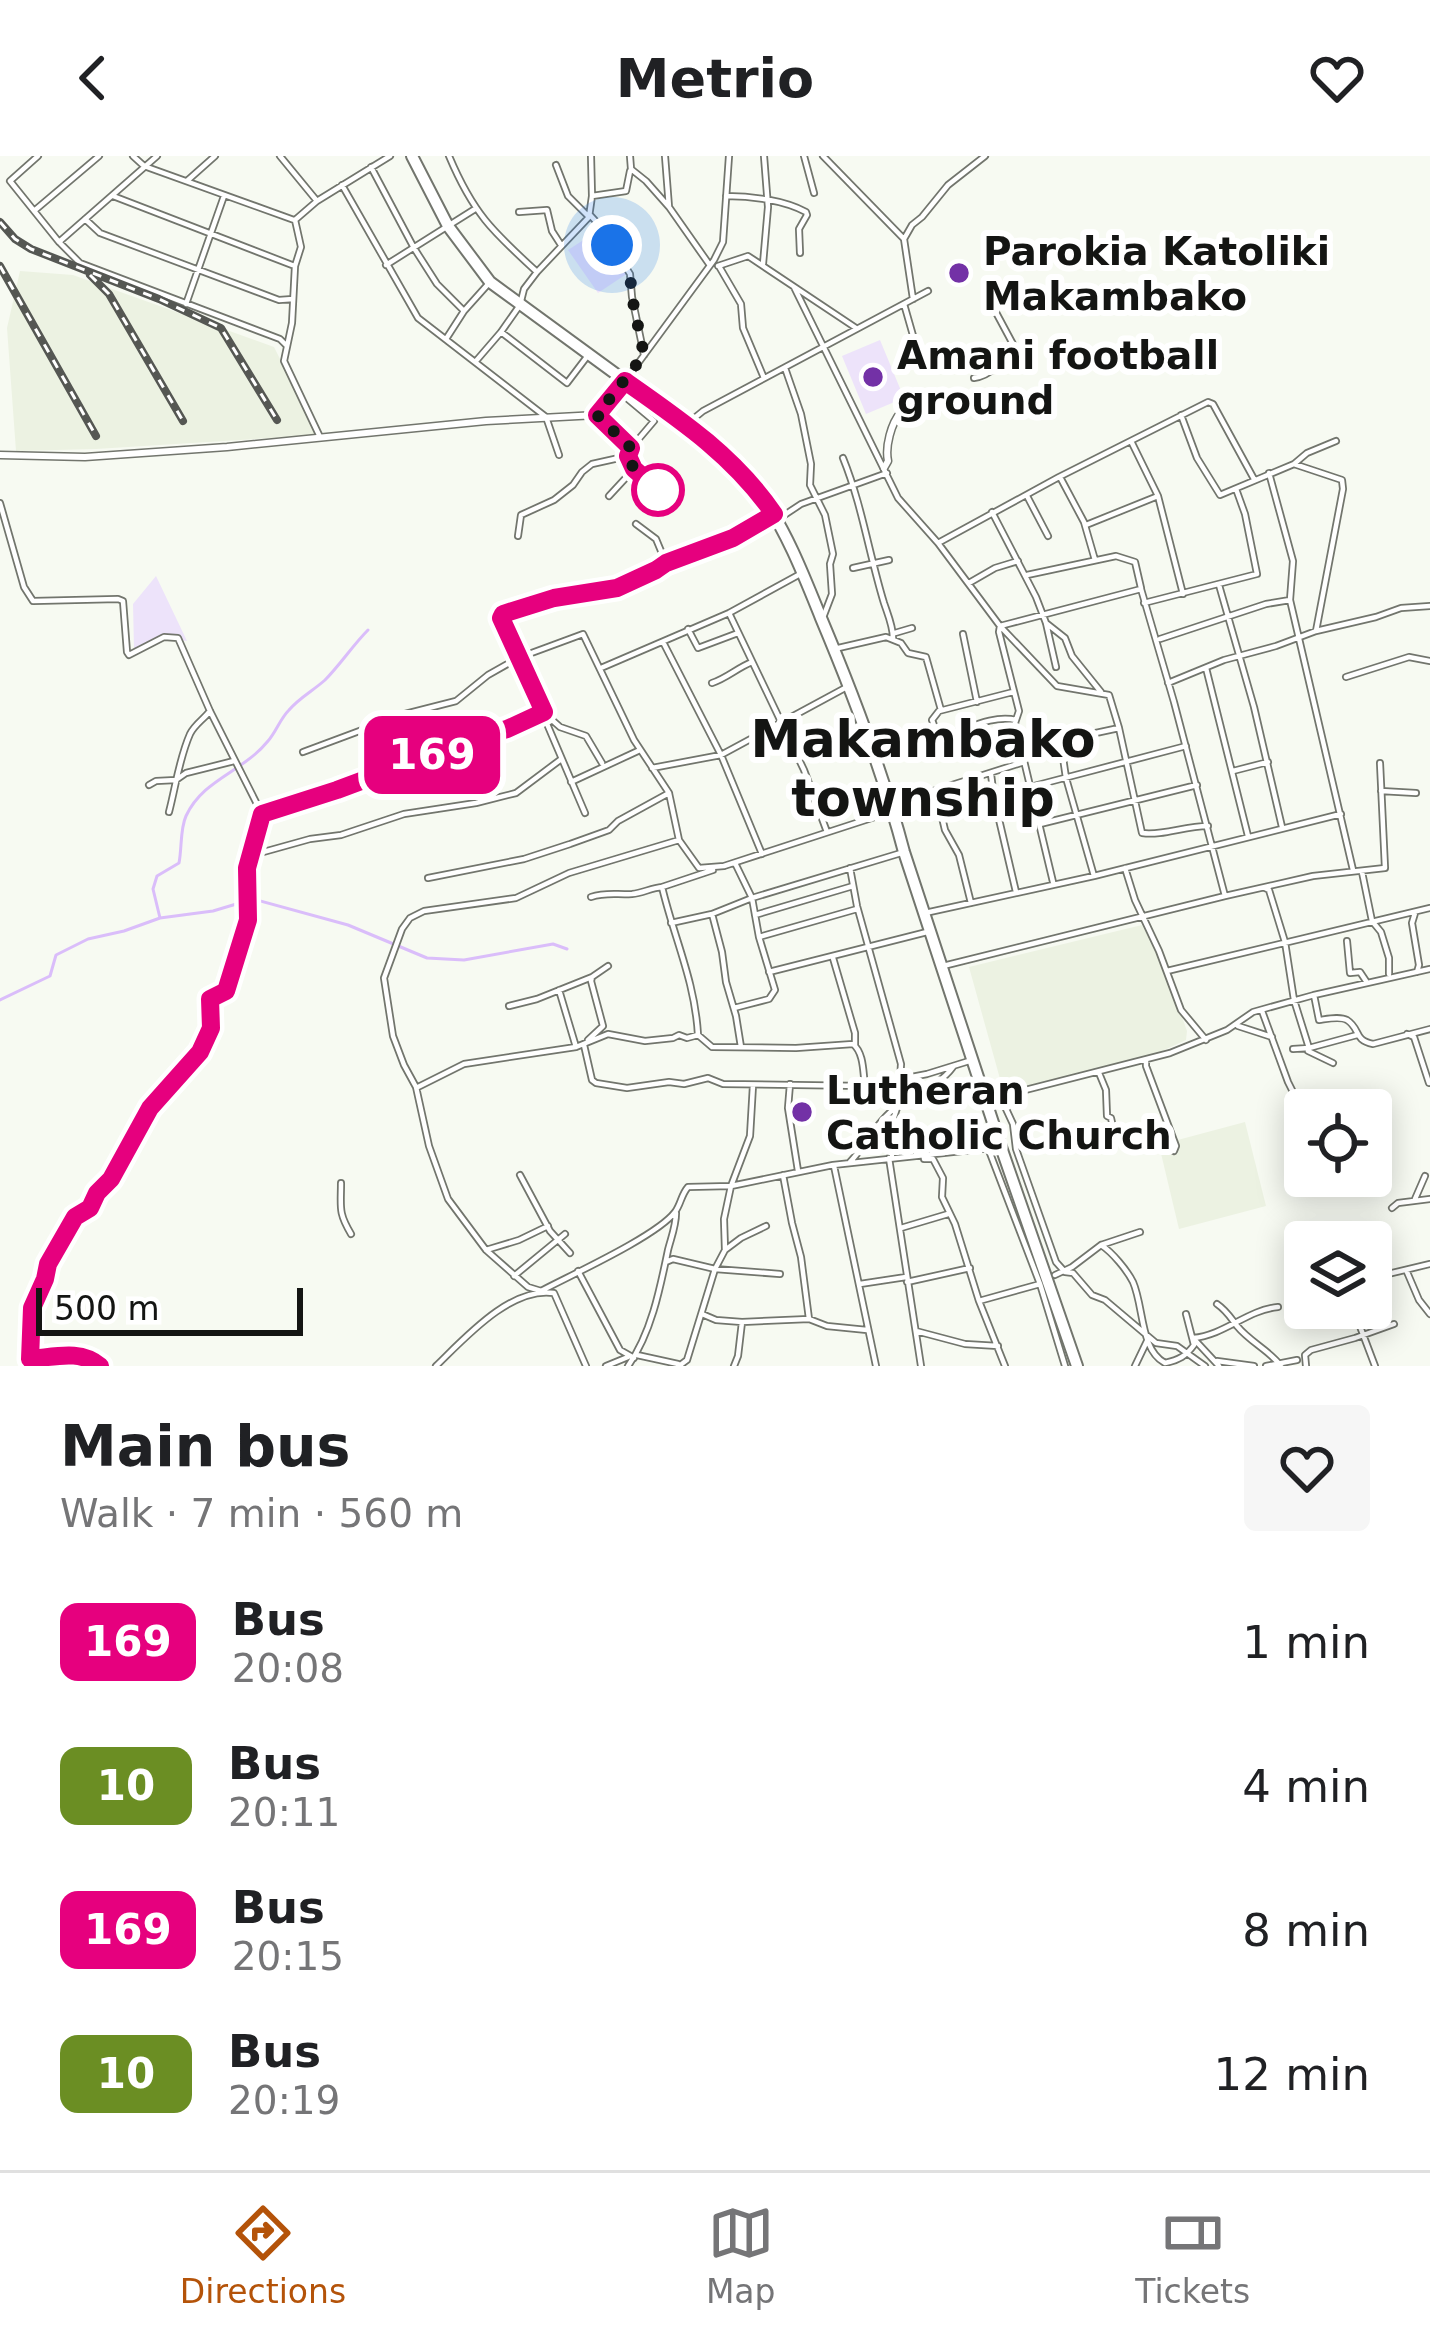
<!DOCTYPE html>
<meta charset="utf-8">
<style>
body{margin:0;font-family:"DejaVu Sans",sans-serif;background:#f6f6f6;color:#202124;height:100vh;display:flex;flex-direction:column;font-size:45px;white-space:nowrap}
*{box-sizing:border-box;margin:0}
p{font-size:39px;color:#757577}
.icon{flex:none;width:66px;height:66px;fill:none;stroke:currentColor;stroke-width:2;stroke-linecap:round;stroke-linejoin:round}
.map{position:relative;height:1210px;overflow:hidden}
.sheet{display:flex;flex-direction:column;background:#fff;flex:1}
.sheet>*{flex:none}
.badge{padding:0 24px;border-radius:18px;font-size:42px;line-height:78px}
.tools{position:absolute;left:1284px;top:933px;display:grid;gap:24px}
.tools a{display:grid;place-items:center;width:108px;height:108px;border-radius:12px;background:#fff;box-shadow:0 6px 30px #0003;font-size:60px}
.scale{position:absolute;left:36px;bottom:30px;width:267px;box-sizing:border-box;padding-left:12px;border:6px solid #141513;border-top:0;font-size:33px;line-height:42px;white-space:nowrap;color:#141513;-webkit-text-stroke:9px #fff;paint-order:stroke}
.you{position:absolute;width:60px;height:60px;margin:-30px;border:9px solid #fff;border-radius:50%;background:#1a73e8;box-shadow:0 0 0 18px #1a73e833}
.map>.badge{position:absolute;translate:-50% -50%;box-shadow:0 0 0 6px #fff}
.round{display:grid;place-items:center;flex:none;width:126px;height:126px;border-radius:12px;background:#f6f6f6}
.head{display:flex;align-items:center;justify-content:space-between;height:204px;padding:0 60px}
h1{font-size:57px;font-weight:800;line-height:90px}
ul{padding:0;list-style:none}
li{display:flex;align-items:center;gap:36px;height:144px;padding:0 60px}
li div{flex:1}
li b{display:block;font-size:45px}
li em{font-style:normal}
li .badge{min-width:132px;font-weight:700;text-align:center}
header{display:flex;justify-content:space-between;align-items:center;height:156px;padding:0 60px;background:#fff;font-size:54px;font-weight:800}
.menu{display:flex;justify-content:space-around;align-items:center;height:168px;border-top:3px solid #e0e0e0;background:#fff;font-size:33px;color:#757577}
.menu a{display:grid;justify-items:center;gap:6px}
.menu .current{color:#b45309}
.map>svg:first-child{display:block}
</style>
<header><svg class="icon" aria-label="back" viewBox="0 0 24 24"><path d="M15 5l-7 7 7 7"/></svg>Metrio<svg class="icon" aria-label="heart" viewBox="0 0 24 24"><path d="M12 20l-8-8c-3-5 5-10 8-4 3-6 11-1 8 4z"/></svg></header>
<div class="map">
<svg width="1430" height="1210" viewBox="0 0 1430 1210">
<rect width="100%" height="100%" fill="#f7faf2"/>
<!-- built -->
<path fill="#ecf2e2" d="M 20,115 L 73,119 L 274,191 L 318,279 L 96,293 L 16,295 L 7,172 Z
M 1142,769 L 1162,806 L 1187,875 L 1186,884 L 1136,907 L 1000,940 L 1002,930 L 969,811 Z
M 1245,966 L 1266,1050 L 1179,1073 L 1159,989 Z"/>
<!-- green -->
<path fill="#ede3fa" d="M 599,74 L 628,117 L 598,137 L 568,94 Z
M 880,184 L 904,242 L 866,258 L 842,200 Z
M 156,420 L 187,485 L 156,481 L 134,493 L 133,448 Z"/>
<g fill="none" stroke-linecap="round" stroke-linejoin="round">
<!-- stream -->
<path stroke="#dabdfa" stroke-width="3" d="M 160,762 L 153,733 L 157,720 L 179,707 C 182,692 180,673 186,660 C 203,623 243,616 268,585 C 276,576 280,563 289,554 C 299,542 314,534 325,524 C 340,509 353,489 368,474
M 0,844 L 50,820 L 56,799 L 88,783 L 124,775 L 160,762 L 213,755 L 253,743 L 348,769 L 427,802 L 464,804 L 553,788 L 567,793"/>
<defs>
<path id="minor" d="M 38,0 L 10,25 L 59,86 L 80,107 L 280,183 L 287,190
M 133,0 L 144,10 L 294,64
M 280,0 L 317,45
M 449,0 C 473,57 492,75 537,116
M 630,0 L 631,13 L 646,25 L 669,51
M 665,0 L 669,51 L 709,108
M 804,0 L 814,37
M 823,0 L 904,83 L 913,143
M 556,9 L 568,40 L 589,61
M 371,11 L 414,92 L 437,128 L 464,155
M 188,24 L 215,0
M 342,29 L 418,162 L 546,261 L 559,299
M 113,40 L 292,109
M 592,40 L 626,35 L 630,15
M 726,40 C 751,40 784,44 806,56 L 807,59 L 799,73 L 800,97
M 34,55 L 99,0
M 519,56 L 547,54 L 552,75 L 561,89
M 590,59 L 601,71 L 630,118 L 632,141 L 644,199
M 85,63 L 100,77 L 279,144 L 293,143
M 295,64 L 301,91 L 295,110 L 292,167 L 284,205 L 320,281
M 295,64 L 317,45 L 390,0
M 904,83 L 912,69 L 922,61 L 948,29 L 985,0
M 59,86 L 157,0
M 763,108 L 768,51 L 764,0
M 386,109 L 475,53
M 718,110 L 748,100 L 856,172
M 720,112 L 741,148 L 743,172 L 764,222
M 794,131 L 898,342 L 938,387 L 1000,470 L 1057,530 L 1109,539 L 1119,572 L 1142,677 C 1163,680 1184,670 1208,670
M 186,148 L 224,40
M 904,148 L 914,183
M 501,176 L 567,227 L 586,202
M 446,183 L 464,155 L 490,126
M 476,205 L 501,176 L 520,149 L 524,133 L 537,116 L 589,61 L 592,40 L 591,0
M 785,212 L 801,258 L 811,308 L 810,329 L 825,359 L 833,398 L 830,408 L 832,438 L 824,459
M 974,222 C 990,220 1006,204 1014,190 L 992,149
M 625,225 L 714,104 L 723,86 L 729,0
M 617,234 L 654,265 L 631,292 L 628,300 L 634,313 L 658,334
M 597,259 L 631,292
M 1181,259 L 1197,302 L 1220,339 L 1294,308 L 1342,324 L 1343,333 L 1316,475
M 687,268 L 703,255 L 928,135
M 1131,285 L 1158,340 L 1183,438
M 843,302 C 862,349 869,398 884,447 C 888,459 893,470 893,482
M 1294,308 L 1307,297 L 1336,285
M 1269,317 L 1293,405 L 1290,444 L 1353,714
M 1060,321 L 1084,366 L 1095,404
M 609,340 L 634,313
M 1027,340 L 1048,380
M 0,347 L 24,431 L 33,445 L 118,443 L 123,445 L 127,496 L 129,499 L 164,481 L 178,482 L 210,555 L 262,658 L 247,711 L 248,764 L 226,835 L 210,843 L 211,872 L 200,895 L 150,952 L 111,1023 L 97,1037 L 90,1052 L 75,1061 L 48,1108 L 45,1123 L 32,1152 L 30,1203 C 55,1201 80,1193 100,1210
M 992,356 L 1036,441 L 1046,467 L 1056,511
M 777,364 L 801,348 L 887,317
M 636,368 L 656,383 L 666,407 L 733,381 L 772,359
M 1086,369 L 1158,340
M 518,380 L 521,359 L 554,344 L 573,329 L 582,316 L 592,308 L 628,300
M 938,387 L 1059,321 L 1208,246 L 1213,248 L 1254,323
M 853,412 L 889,404
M 1027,419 L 1116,400 L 1135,406 L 1141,432
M 969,427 L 995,412 L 1018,405
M 1219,429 L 1254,551 L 1282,671
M 1144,447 L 1257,418 L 1245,358 L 1236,333
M 729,457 L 804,614 L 827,676
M 1046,467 L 1065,482 L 1072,500 L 1101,536
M 1000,470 L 999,476 L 1019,555 L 1015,567 L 1053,726
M 688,473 L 698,492 L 738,477
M 895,477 L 912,472
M 963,478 L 977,546
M 1160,483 L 1266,448 L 1290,444
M 663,486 L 721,599 L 762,698
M 834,493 L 886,481 L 901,487 L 908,497 L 926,501 L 941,554
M 601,512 L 729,457 L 802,417
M 1206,512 L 1248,680
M 1346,521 L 1409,501 L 1430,505
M 712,527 C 727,522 737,512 752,506
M 1168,527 L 1224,504 L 1276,490 L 1316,475 L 1376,461 L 1401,452 L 1430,450
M 956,576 C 975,569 997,559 1016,564
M 973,583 L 1017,573
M 303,596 L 405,558 L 456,545 L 488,519 L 518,502 L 583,478 L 634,584 L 669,637 L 679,684 L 699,712 L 724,710
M 877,600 L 934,583 L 937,577 L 932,564 L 939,555 L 1013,536
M 652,612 L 721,599 L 845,532
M 1233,615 L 1268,606
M 991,618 L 994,642
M 571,626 L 640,594
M 149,629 L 156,625 L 176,624 L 186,617 L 234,605
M 1030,631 L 1186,590
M 1381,635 L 1416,637
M 939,653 L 933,635 L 1024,606
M 169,656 C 176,629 179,603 190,578 C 195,568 203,564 210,555
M 585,657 L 501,460 L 505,456 C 521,451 537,446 553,443 C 592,434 633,433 666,407
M 262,658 L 337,634 L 428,600 L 459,595 L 458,587 L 507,573 L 543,556 L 560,571 L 586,580 L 602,607
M 1040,668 L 1197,629
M 679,684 L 569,717 L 516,742 L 424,755 L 410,762 L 402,773 L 384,822 L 393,880 L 404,909 L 416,931 L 429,990 L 448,1043 L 486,1094 L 528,1131 L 541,1135 C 571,1119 657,1080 675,1056 C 681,1048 681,1039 688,1031 L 731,1030 L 833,1009 L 999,991
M 249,700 L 310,683 L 341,679 L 404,658 L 476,647 L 516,637 L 560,604
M 724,710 L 890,656
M 850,712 L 857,750 L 901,908 L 900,924 L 895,935 L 898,949 L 894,961 L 892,999
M 1125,712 L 1135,744 L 1159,795 L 1181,854 L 1206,884
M 1362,716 L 1372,765 L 1381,776 L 1389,802 L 1389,818
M 1094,720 L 1066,622 L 1061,588 L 1063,584 L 1119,572
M 428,722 L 524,703 L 570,688 L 609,674 L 618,665 L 669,637
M 662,731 L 713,714
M 1265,732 L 1269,734 L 1285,786 L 1294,844 L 1309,892
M 1225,740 L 1313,720 L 1385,712 L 1380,607
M 591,741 C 606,736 617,739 632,738 C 643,737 651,732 662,731 C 674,782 695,825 698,879
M 971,747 L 959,699 L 945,674 L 940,653 L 994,642 L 1016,736
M 925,757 L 1094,720 L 1341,658
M 1415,757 L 1412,767 L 1419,809 L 1417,816
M 712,758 L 722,796 L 726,826 L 736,860 L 741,891
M 755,759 L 853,730
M 671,767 L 712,758 L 752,742 L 901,697
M 759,781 L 857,753
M 1347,785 L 1350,817 L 1360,816 L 1366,825
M 833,802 L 855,877 L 855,889
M 943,810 L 1225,740 L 1174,546 L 1141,433 L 1000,470
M 1167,815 L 1430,752
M 769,816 L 927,776
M 559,834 L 576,891
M 1314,839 L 1430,813
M 509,850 L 537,843 L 592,821
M 734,852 L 769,843 L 775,834 L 759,781 L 752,742 L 735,707
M 1262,855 L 1288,926 L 1305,960
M 1238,870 L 1272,881
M 1407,878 L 1414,881 L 1429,927
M 588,884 L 603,870 L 591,825 L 592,821 L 608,810
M 584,889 L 592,924 L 596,927 L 627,932 L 669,926 L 684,928 L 708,922 L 723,928 L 865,930 L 927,918 L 969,905
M 1293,893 L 1309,892 L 1357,879
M 1308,895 L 1333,907
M 1099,917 L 1106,934 L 1107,960 L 1111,962 L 1113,971 C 1128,982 1156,987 1174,995 L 1176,990 L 1146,910 L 1146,904
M 790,928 L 788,952 L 798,1015
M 418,931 L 464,908 L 576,891 L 608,878 L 645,885 L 673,882 L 679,879 L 687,882 L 698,879 L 712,891 L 796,892 L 853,888 C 864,897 863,916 865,930
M 1000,940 L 1013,968 L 1016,993 L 1056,1106 L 1065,1116 L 1073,1117 L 1092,1139 L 1105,1144 L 1156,1187 L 1177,1190 L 1205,1210
M 986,944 L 1170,897 L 1227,874 L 1253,856 L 1314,839 L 1319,864 C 1327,863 1340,860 1347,864 C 1361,873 1353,884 1373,888 L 1430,873
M 988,992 L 1040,1128 L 1065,1210
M 924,999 L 924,1003 L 933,1003 L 943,1022 L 942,1041 L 955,1068 L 979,1145 L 1005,1210
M 889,1002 L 921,1210
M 849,1007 C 867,989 877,964 899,949 C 917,937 940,929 953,911
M 834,1010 L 876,1210
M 520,1019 L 550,1075 L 570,1097
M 783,1019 L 792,1067 L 801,1101 L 809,1163
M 341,1027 C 341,1052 338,1056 351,1078
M 1415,1043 L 1425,1020
M 1392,1052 L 1398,1047 L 1430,1043
M 901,1072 L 948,1058
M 1101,1089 C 1112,1096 1127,1114 1133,1126 C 1144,1151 1140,1194 1165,1207 C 1179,1204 1186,1200 1194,1189 L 1186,1158
M 486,1094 L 519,1084 L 548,1070
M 725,1094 L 741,1082 L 766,1070
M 666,1106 L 673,1103 L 715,1113 L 780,1118
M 578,1115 L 620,1194 L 634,1202
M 1407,1116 L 1419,1144 L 1430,1158
M 1055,1119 L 1072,1111 L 1101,1089 L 1140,1076
M 514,1120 L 565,1078
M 1371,1122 L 1430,1108
M 907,1126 L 970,1112
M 860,1128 L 906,1121
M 979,1145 L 1040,1128
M 1217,1148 C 1227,1155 1230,1161 1237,1170 C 1250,1186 1269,1194 1281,1210
M 1353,1152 L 1375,1210
M 702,1158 L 716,1164 L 742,1166 L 809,1163 L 827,1170 L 867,1174
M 916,1175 L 965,1188 L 998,1190
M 637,1199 L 678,1208
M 1217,1205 L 1254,1210
M 436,1210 C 464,1183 511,1130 554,1137 L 586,1210
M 606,1210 L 628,1201
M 628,1210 C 651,1178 660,1133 668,1094 C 671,1082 676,1070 676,1057
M 679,1210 L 687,1204 L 715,1113 L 725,1094 L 724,1063 L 731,1030 L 750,980 L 753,929
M 734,1210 L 738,1200 L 742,1166
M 1135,1210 L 1147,1185
M 1219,1210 L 1193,1182 C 1225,1179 1247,1154 1278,1151
M 1266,1210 L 1297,1204
M 1306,1210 L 1305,1199 L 1311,1194 L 1355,1182 L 1394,1168"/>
<path id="tertiary" d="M 0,299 L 85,301 L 227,291 L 486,265 L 597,259 L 625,225
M 884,312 L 888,305 C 885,291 891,267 901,256"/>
<path id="trunk" d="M 412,0 L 448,70 L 490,126 L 717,292 C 732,307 748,321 761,339 C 787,376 804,420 821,462 C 853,538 883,616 904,696 L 1001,991 L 1077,1210"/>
</defs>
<!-- minor casing -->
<use href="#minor" stroke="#72756d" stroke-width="8"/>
<!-- tertiary casing -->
<use href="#tertiary" stroke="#72756d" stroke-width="9"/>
<!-- trunk casing -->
<use href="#trunk" stroke="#72756d" stroke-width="14"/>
<!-- minor -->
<use href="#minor" stroke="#fff" stroke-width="4.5"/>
<!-- tertiary -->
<use href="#tertiary" stroke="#fff" stroke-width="6"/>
<!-- trunk -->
<use href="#trunk" stroke="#fff" stroke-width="10"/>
<defs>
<path id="rail" d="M 0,66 L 15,83 L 31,93 L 159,143 L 221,172 L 277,264
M 0,110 L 96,280
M 90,119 L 109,138 L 183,265"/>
</defs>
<!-- rail casing -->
<use href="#rail" stroke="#555753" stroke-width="8"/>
<!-- rail -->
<use href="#rail" stroke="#fff" stroke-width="3" stroke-dasharray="9" stroke-linecap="butt"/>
</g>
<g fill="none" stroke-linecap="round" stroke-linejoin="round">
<defs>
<path id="line" d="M 100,1210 C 80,1193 55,1201 30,1203 L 32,1152 L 45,1123 L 48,1108 L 75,1061 L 90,1052 L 97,1037 L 111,1023 L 150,952 L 200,896 L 211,872 L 210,843 L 226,835 L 248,764 L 247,712 L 262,658 L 337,634 L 428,600 L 459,595 L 458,587 L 507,573 L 544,556 L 501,462 L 503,458 L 554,442 L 617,432 L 656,414 L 666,407 L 733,382 L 774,358 C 735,301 681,264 625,225 L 597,259 L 631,292 L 628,300 L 634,313 L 658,334"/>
</defs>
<!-- line casing -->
<use href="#line" stroke="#fff" stroke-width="27"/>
<!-- line -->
<use href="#line" stroke="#e6007e" stroke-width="18"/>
<!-- walk -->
<path stroke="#141513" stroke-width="12" stroke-dasharray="0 21.6" d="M 612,89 L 630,118 L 632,141 L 644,199 L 597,259 L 631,292 L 628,300 L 634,313 L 658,334"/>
</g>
<!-- markers -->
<g fill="#7331a6" stroke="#fff" stroke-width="4.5">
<circle cx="959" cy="117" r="12"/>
<circle cx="873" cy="221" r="12"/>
<circle cx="802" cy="956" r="12"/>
</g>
<circle fill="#fff" stroke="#e6007e" stroke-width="6" cx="658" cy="334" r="24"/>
<g text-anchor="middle" stroke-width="12" stroke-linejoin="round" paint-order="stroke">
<!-- poi labels -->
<g font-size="39" font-weight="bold" fill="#141513" stroke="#fff" text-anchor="start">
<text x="983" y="109">Parokia Katoliki<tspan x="983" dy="45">Makambako</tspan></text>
<text x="897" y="213">Amani football<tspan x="897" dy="45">ground</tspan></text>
<text x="826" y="948">Lutheran<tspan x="826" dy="45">Catholic Church</tspan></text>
</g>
<!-- district labels -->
<g font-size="51" font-weight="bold" fill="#141513" stroke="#fff">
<text x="923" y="601">Makambako<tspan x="923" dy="59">township</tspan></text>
</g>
</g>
</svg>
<div class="tools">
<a><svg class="icon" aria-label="locate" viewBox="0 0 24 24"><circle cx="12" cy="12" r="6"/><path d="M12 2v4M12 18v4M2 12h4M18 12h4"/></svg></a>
<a><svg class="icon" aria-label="layers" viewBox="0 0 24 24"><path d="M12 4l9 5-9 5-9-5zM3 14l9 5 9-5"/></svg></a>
</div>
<div class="scale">500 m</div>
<div class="you" style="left:612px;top:89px"></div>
<b class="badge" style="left:432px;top:599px;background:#e6007e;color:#fff">169</b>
</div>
<section class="sheet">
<div class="head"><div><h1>Main bus</h1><p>Walk · 7 min · 560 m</p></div><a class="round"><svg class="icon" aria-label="heart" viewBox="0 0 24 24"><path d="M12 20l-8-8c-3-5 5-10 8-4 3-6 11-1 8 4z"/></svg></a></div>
<ul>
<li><span class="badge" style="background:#e6007e;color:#fff">169</span><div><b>Bus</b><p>20:08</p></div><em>1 min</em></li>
<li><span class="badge" style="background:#6b8e23;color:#fff">10</span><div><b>Bus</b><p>20:11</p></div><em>4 min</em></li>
<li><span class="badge" style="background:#e6007e;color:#fff">169</span><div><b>Bus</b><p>20:15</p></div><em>8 min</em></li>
<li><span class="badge" style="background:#6b8e23;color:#fff">10</span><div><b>Bus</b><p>20:19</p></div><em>12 min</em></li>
</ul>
</section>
<nav class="menu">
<a class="current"><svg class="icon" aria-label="directions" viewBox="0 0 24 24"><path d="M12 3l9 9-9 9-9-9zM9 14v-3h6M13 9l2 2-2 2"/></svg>Directions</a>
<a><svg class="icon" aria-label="map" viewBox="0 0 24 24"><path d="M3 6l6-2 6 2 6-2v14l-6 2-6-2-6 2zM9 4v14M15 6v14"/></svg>Map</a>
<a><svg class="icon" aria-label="tickets" viewBox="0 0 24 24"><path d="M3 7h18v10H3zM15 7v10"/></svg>Tickets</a>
</nav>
